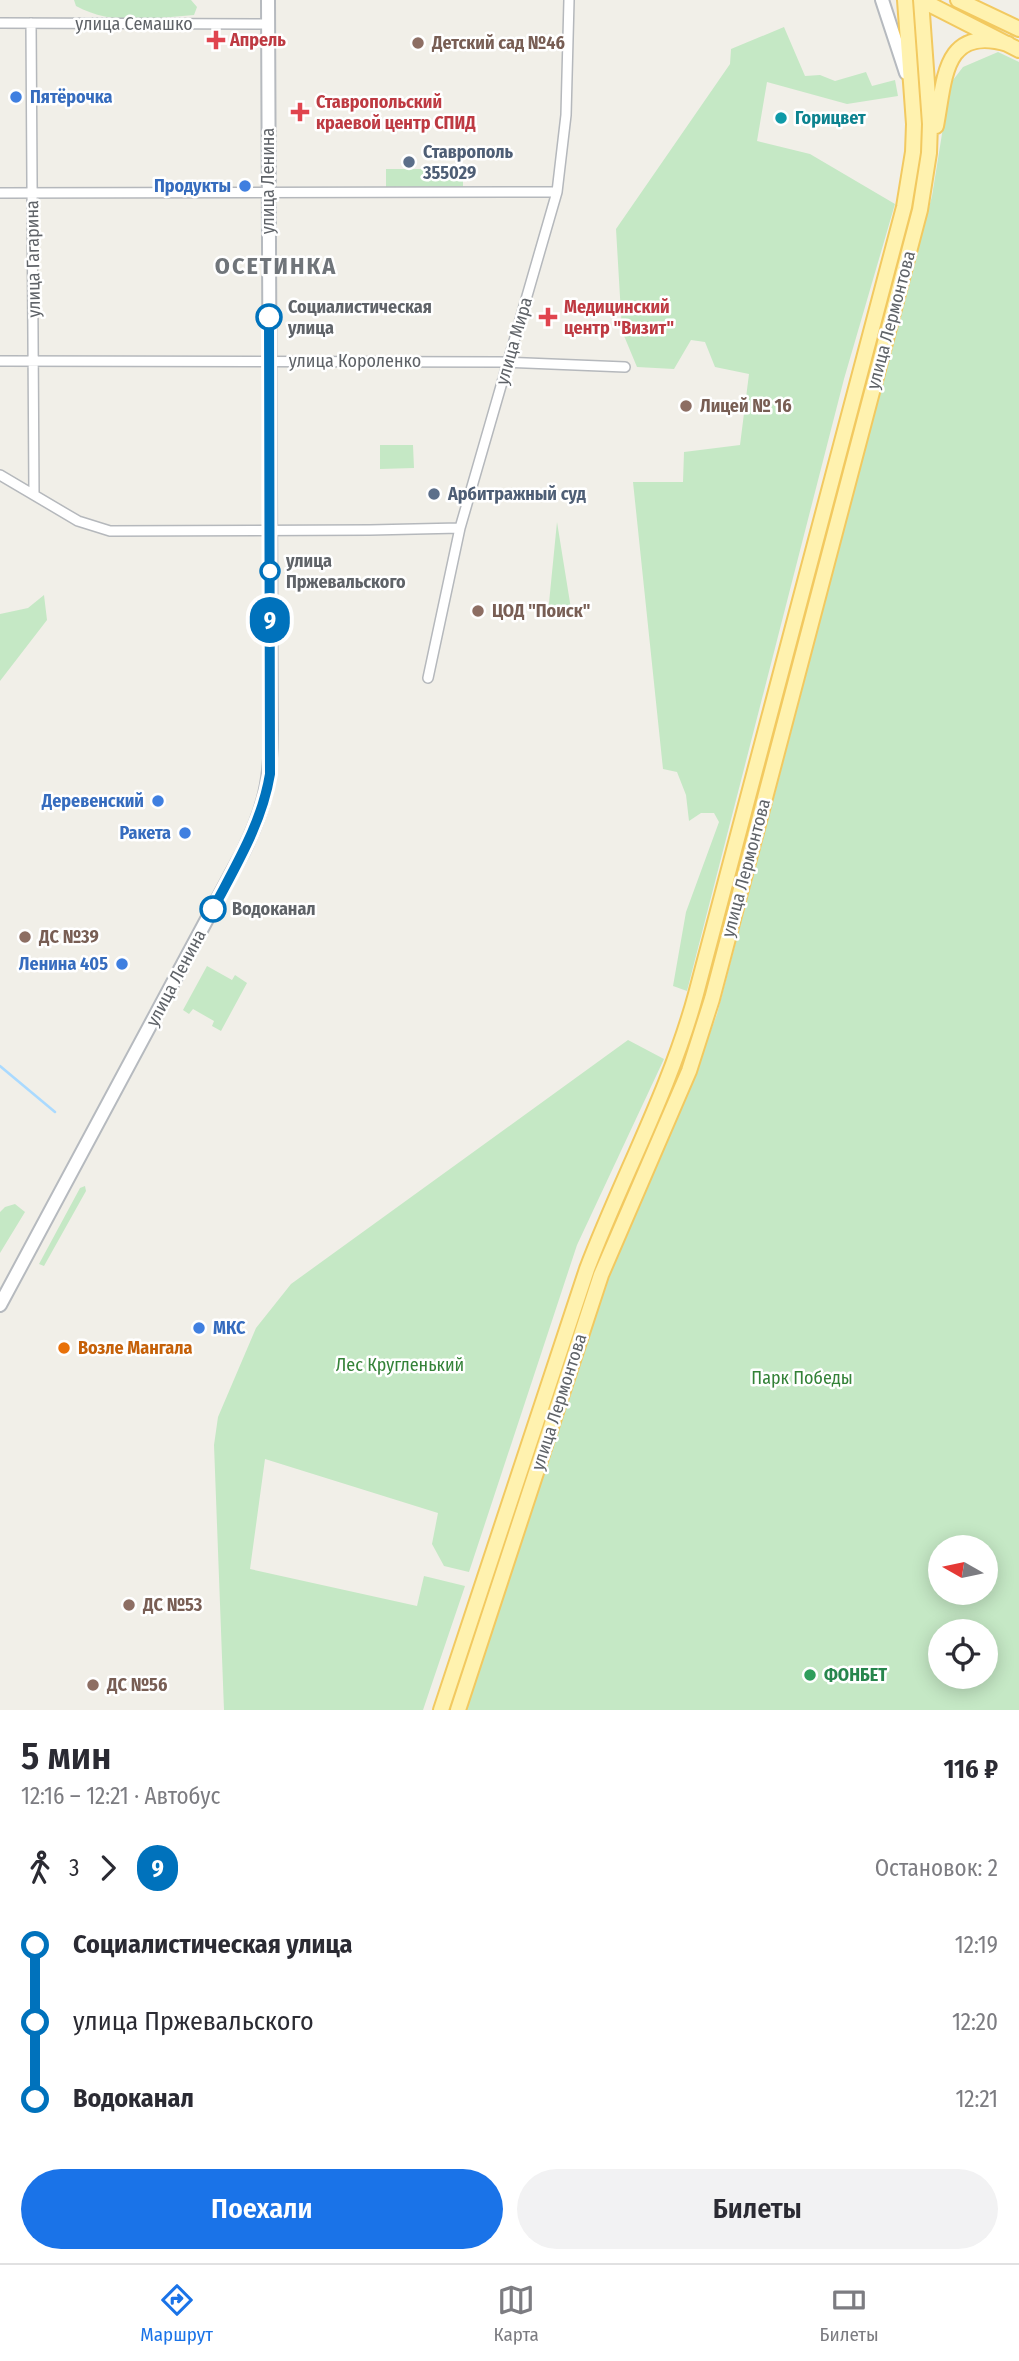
<!DOCTYPE html>
<html lang="ru">
<meta charset="utf-8">
<style>
body{margin:0;font-family:"Fira Sans Condensed",sans-serif;background:#f2f2f3;color:#2b2b33;height:100vh;display:flex;flex-direction:column;font-size:26px;white-space:nowrap}
*{box-sizing:border-box;margin:0}
p{font-size:23px;color:#7c7c81}
.icon{flex:none;width:38px;height:38px;fill:none;stroke:currentColor;stroke-width:2;stroke-linecap:round;stroke-linejoin:round}
.map{position:relative;height:1710px;overflow:hidden}
.side{display:flex;flex-direction:column;background:#fff;flex:1}
.side>*{flex:none}
.badge{padding:0 14px;border-radius:23px;font-size:24px;line-height:46px}
.needle{width:46px;rotate:279deg}
.controls{position:absolute;left:928px;top:1535px;display:grid;gap:14px}
.controls a{display:grid;place-items:center;width:70px;height:70px;border-radius:50%;background:#fff;box-shadow:0 4px 18px #0003;font-size:35px}
.map>.badge{position:absolute;translate:-50% -50%;box-shadow:0 0 0 4px #fff}
.legs{display:flex;align-items:center;gap:10px;height:77px;padding:0 21px;font-size:23px}
.legs p{margin-inline-start:auto}
.head{display:flex;align-items:center;justify-content:space-between;height:119px;padding:0 21px}
h1{font-size:38px;font-weight:600;line-height:52px}
.cta{display:flex;gap:14px;margin-top:auto;padding:14px 21px}
.cta a{flex:1;height:80px;border-radius:42px;background:#1a73e8;color:#fff;font-size:28px;font-weight:600;line-height:80px;text-align:center}
.cta a+a{background:#f2f2f3;color:#2b2b33}
ul{padding:0 21px;list-style:none}
li{display:flex;align-items:center;gap:24px;height:77px;font-size:26px}
li i{display:grid;place-items:center;width:10px;height:100%;margin:0 9px;background:currentColor}
li i::after{content:'';width:18px;height:18px;margin:-9px;border:5px solid;border-radius:50%;background:#fff}
li p{margin-inline-start:auto}
li:first-child i{background:linear-gradient(#0000 50%,currentColor 0)}
li:last-child i{background:linear-gradient(currentColor 50%,#0000 0)}
.tab-bar{display:flex;justify-content:space-around;align-items:center;height:98px;border-top:2px solid #e1e1e2;background:#fff;font-size:19px;color:#7c7c81}
.tab-bar a{display:grid;justify-items:center;gap:4px}
.tab-bar .current{color:#1a73e8}
.map>svg:first-child{display:block}
</style>
<div class="map">
<svg width="1019" height="1710" viewBox="0 0 1019 1710">
<rect width="100%" height="100%" fill="#f1efe8"/>
<!-- green -->
<path fill="#c5e8c5" fill-rule="evenodd" d="M 74,0 L 191,0 L 197,7 L 194,15 C 155,18 112,26 76,6 Z
M 916,19 L 923,90 L 923,152 L 914,209 L 801,630 L 800,629 L 902,241 L 913,20 Z
M 784,27 L 805,76 L 820,75 L 835,81 L 866,72 L 872,86 L 895,80 L 898,96 L 847,104 L 767,82 L 757,141 L 810,154 L 895,204 L 844,379 L 687,991 L 673,986 L 686,912 L 719,822 L 714,813 L 701,813 L 689,821 L 686,795 L 677,772 L 663,769 L 633,482 L 683,482 L 684,452 L 740,445 L 749,374 L 715,367 L 705,342 L 691,340 L 674,369 L 637,367 L 622,331 L 616,229 L 730,64 L 731,49 Z
M 998,52 L 1019,62 L 1019,1710 L 465,1710 L 523,1539 L 607,1274 L 691,1085 L 717,1014 L 932,196 L 950,84 L 963,67 ZM 940,1547 L 985,1547 L 985,1592 L 940,1592 ZM 940,1631 L 985,1631 L 985,1676 L 940,1676 Z
M 386,169 L 463,169 L 463,187 L 386,187 Z
M 380,445 L 413,445 L 414,468 L 380,469 Z
M 557,522 L 572,615 L 548,613 Z
M 44,595 L 47,620 L 0,681 L 0,614 L 28,608 Z
M 798,636 L 801,638 L 696,1031 L 693,1029 Z
M 207,966 L 232,980 L 235,975 L 247,983 L 221,1031 L 212,1026 L 214,1021 L 193,1009 L 189,1014 L 183,1010 Z
M 628,1040 L 664,1059 L 577,1245 L 469,1572 L 444,1566 L 432,1544 L 438,1513 L 265,1459 L 250,1569 L 417,1606 L 424,1576 L 465,1586 L 423,1710 L 224,1710 L 214,1445 L 218,1417 L 256,1328 L 291,1284 Z
M 689,1041 L 692,1042 L 684,1069 L 596,1269 L 594,1267 Z
M 85,1186 L 86,1191 L 44,1266 L 39,1264 L 80,1188 Z
M 15,1204 L 25,1212 L 0,1253 L 0,1212 L 5,1207 Z
M 593,1277 L 452,1710 L 447,1710 L 591,1278 Z"/>
<g fill="none" stroke-linecap="round" stroke-linejoin="round">
<!-- stream -->
<path stroke="#aadaff" stroke-width="2.5" d="M 0,1066 L 55,1112"/>
<defs>
<path id="street" d="M 0,23 L 267,24
M 31,23 L 34,494
M 0,193 L 557,192
M 0,361 L 501,362 L 625,367
M 0,475 L 78,521 L 110,531 L 370,530 L 460,528
M 428,678 L 460,528 L 557,192 L 566,115 L 569,0"/>
<path id="secondary" d="M 882,0 L 906,73
M 0,1305 L 243,852 C 265,807 271,780 271,730 L 268,0"/>
<path id="primary" d="M 921,0 L 1019,50
M 958,0 L 1019,29
M 936,126 C 945,79 943,25 1008,44
M 441,1710 L 587,1269 C 622,1177 670,1090 696,994 L 904,207 L 913,152 L 914,124 L 905,0
M 458,1710 L 601,1275 L 689,1071 L 712,999 L 920,210 L 929,153 L 930,124 L 921,0"/>
</defs>
<!-- street casing -->
<use href="#street" stroke="#b5b8bc" stroke-width="12"/>
<!-- secondary casing -->
<use href="#secondary" stroke="#b6babf" stroke-width="16"/>
<!-- primary casing -->
<use href="#primary" stroke="#f2c960" stroke-width="18"/>
<!-- street -->
<use href="#street" stroke="#fff" stroke-width="9"/>
<!-- secondary -->
<use href="#secondary" stroke="#fff" stroke-width="12"/>
<!-- primary -->
<use href="#primary" stroke="#fff2af" stroke-width="14"/>
</g>
<g fill="none" stroke-linecap="round" stroke-linejoin="round">
<defs>
<path id="line-1" d="M 213,909 C 236,865 262,823 270,774 L 269,317"/>
</defs>
<!-- line-1 casing -->
<use href="#line-1" stroke="#fff" stroke-width="16"/>
<!-- line-1 -->
<use href="#line-1" stroke="#0072bc" stroke-width="10"/>
</g>
<!-- markers -->
<g fill="#e0444e" stroke="#fff" stroke-width="2.5">
<path d="M212.5 29.5h7v7h7v7h-7v7h-7v-7h-7v-7h7z"/>
<path d="M296.5 101.5h7v7h7v7h-7v7h-7v-7h-7v-7h7z"/>
<path d="M544.5 306.5h7v7h7v7h-7v7h-7v-7h-7v-7h7z"/>
</g>
<g fill="#8d6e63" stroke="#fff" stroke-width="2.5">
<circle cx="418" cy="43" r="7"/>
<circle cx="686" cy="406" r="7"/>
<circle cx="478" cy="611" r="7"/>
<circle cx="25" cy="937" r="7"/>
<circle cx="129" cy="1605" r="7"/>
<circle cx="93" cy="1685" r="7"/>
</g>
<g fill="#3f7fe0" stroke="#fff" stroke-width="2.5">
<circle cx="16" cy="97" r="7"/>
<circle cx="245" cy="186" r="7"/>
<circle cx="158" cy="801" r="7"/>
<circle cx="185" cy="833" r="7"/>
<circle cx="122" cy="964" r="7"/>
<circle cx="199" cy="1328" r="7"/>
</g>
<circle fill="#0f9aa8" stroke="#fff" stroke-width="2.5" cx="781" cy="118" r="7"/>
<g fill="#5c6f8a" stroke="#fff" stroke-width="2.5">
<circle cx="409" cy="162" r="7"/>
<circle cx="434" cy="494" r="7"/>
</g>
<g fill="#fff" stroke="#0072bc" stroke-width="3.5">
<circle cx="269" cy="317" r="12"/>
<circle cx="270" cy="571" r="9"/>
<circle cx="213" cy="909" r="12"/>
</g>
<circle fill="#e8710a" stroke="#fff" stroke-width="2.5" cx="64" cy="1348" r="7"/>
<circle fill="#2e9e5b" stroke="#fff" stroke-width="2.5" cx="810" cy="1675" r="7"/>
<g text-anchor="middle" stroke-width="5" stroke-linejoin="round" paint-order="stroke">
<!-- street labels -->
<g font-size="18" fill="#5f6368" stroke="#fff">
<text x="134" y="30">улица Семашко</text>
<text transform="translate(268 181) rotate(-90)" y="6">улица Ленина</text>
<text transform="translate(33 259) rotate(-91)" y="6">улица Гагарина</text>
<text transform="translate(891 320) rotate(-75)" y="6">улица Лермонтова</text>
<text transform="translate(514 341) rotate(-74)" y="6">улица Мира</text>
<text x="355" y="367">улица Короленко</text>
<text transform="translate(746 868) rotate(-75)" y="6">улица Лермонтова</text>
<text transform="translate(176 978) rotate(-62)" y="6">улица Ленина</text>
<text transform="translate(559 1402) rotate(-72)" y="6">улица Лермонтова</text>
</g>
<!-- health labels -->
<g font-size="18" font-weight="bold" fill="#be3a42" stroke="#fff" text-anchor="start">
<text x="230" y="46">Апрель</text>
<text x="316" y="108">Ставропольский<tspan x="316" dy="21">краевой центр СПИД</tspan></text>
<text x="564" y="313">Медицинский<tspan x="564" dy="21">центр "Визит"</tspan></text>
</g>
<!-- education labels -->
<g font-size="18" font-weight="bold" fill="#785e54" stroke="#fff" text-anchor="start">
<text x="432" y="49">Детский сад №46</text>
<text x="700" y="412">Лицей № 16</text>
<text x="492" y="617">ЦОД "Поиск"</text>
<text x="39" y="943">ДС №39</text>
<text x="143" y="1611">ДС №53</text>
<text x="107" y="1691">ДС №56</text>
</g>
<!-- shop labels -->
<g font-size="18" font-weight="bold" fill="#366cbe" stroke="#fff" text-anchor="end">
<text x="30" y="103" text-anchor="start">Пятёрочка</text>
<text x="231" y="192">Продукты</text>
<text x="144" y="807">Деревенский</text>
<text x="171" y="839">Ракета</text>
<text x="108" y="970">Ленина 405</text>
<text x="213" y="1334" text-anchor="start">МКС</text>
</g>
<!-- culture labels -->
<g font-size="18" font-weight="bold" fill="#0d838f" stroke="#fff" text-anchor="start">
<text x="795" y="124">Горицвет</text>
</g>
<!-- service labels -->
<g font-size="18" font-weight="bold" fill="#4e5e75" stroke="#fff" text-anchor="start">
<text x="423" y="158">Ставрополь<tspan x="423" dy="21">355029</tspan></text>
<text x="448" y="500">Арбитражный суд</text>
</g>
<!-- stop labels -->
<g font-size="18" font-weight="bold" fill="#5f6368" stroke="#fff" text-anchor="start">
<text x="288" y="313">Социалистическая<tspan x="288" dy="21">улица</tspan></text>
<text x="286" y="567">улица<tspan x="286" dy="21">Пржевальского</tspan></text>
<text x="232" y="915">Водоканал</text>
</g>
<!-- food labels -->
<g font-size="18" font-weight="bold" fill="#c56008" stroke="#fff" text-anchor="start">
<text x="78" y="1354">Возле Мангала</text>
</g>
<!-- park labels -->
<g font-size="18" fill="#348238" stroke="#fff">
<text x="400" y="1371">Лес Кругленький</text>
<text x="802" y="1384">Парк Победы</text>
</g>
<!-- leisure labels -->
<g font-size="18" font-weight="bold" fill="#27864d" stroke="#fff" text-anchor="start">
<text x="824" y="1681">ФОНБЕТ</text>
</g>
<!-- district labels -->
<g font-size="24" font-weight="bold" letter-spacing="2" fill="#70757a" stroke="#fff">
<text x="276" y="274">ОСЕТИНКА</text>
</g>
</g>
</svg>
<div class="controls">
<a><svg class="needle" viewBox="-14 -14 28 28"><path d="M0-13l5 13h-10z" fill="#e53935"/><path d="M0 13l5-13h-10z" fill="#7c7c81"/></svg></a>
<a><svg class="icon" aria-label="locate" viewBox="0 0 24 24"><circle cx="12" cy="12" r="6"/><path d="M12 2v4M12 18v4M2 12h4M18 12h4"/></svg></a>
</div>
<b class="badge" style="left:270px;top:620px;background:#0072bc;color:#fff">9</b>
</div>
<section class="side">
<div class="head"><div><h1>5 мин</h1><p>12:16 – 12:21 · Автобус</p></div><b>116 ₽</b></div>
<div class="legs"><svg class="icon" aria-label="walk" viewBox="0 0 24 24"><circle cx="13" cy="4" r="2"/><path d="M13 8l-2 6 4 7M11 14l-3 7M7 12l3-4h3l4 4"/></svg>3<svg class="icon" aria-label="forward" viewBox="0 0 24 24"><path d="M9 5l7 7-7 7"/></svg><b class="badge" style="background:#0072bc;color:#fff">9</b><p>Остановок: 2</p></div>
<ul>
<li><i style="color:#0072bc"></i><b>Социалистическая улица</b><p>12:19</p></li>
<li><i style="color:#0072bc"></i><span>улица Пржевальского</span><p>12:20</p></li>
<li><i style="color:#0072bc"></i><b>Водоканал</b><p>12:21</p></li>
</ul>
<div class="cta"><a>Поехали</a><a>Билеты</a></div>
</section>
<nav class="tab-bar">
<a class="current"><svg class="icon" aria-label="directions" viewBox="0 0 24 24"><path d="M12 3l9 9-9 9-9-9zM9 14v-3h6M13 9l2 2-2 2"/></svg>Маршрут</a>
<a><svg class="icon" aria-label="map" viewBox="0 0 24 24"><path d="M3 6l6-2 6 2 6-2v14l-6 2-6-2-6 2zM9 4v14M15 6v14"/></svg>Карта</a>
<a><svg class="icon" aria-label="tickets" viewBox="0 0 24 24"><path d="M3 7h18v10H3zM15 7v10"/></svg>Билеты</a>
</nav>
